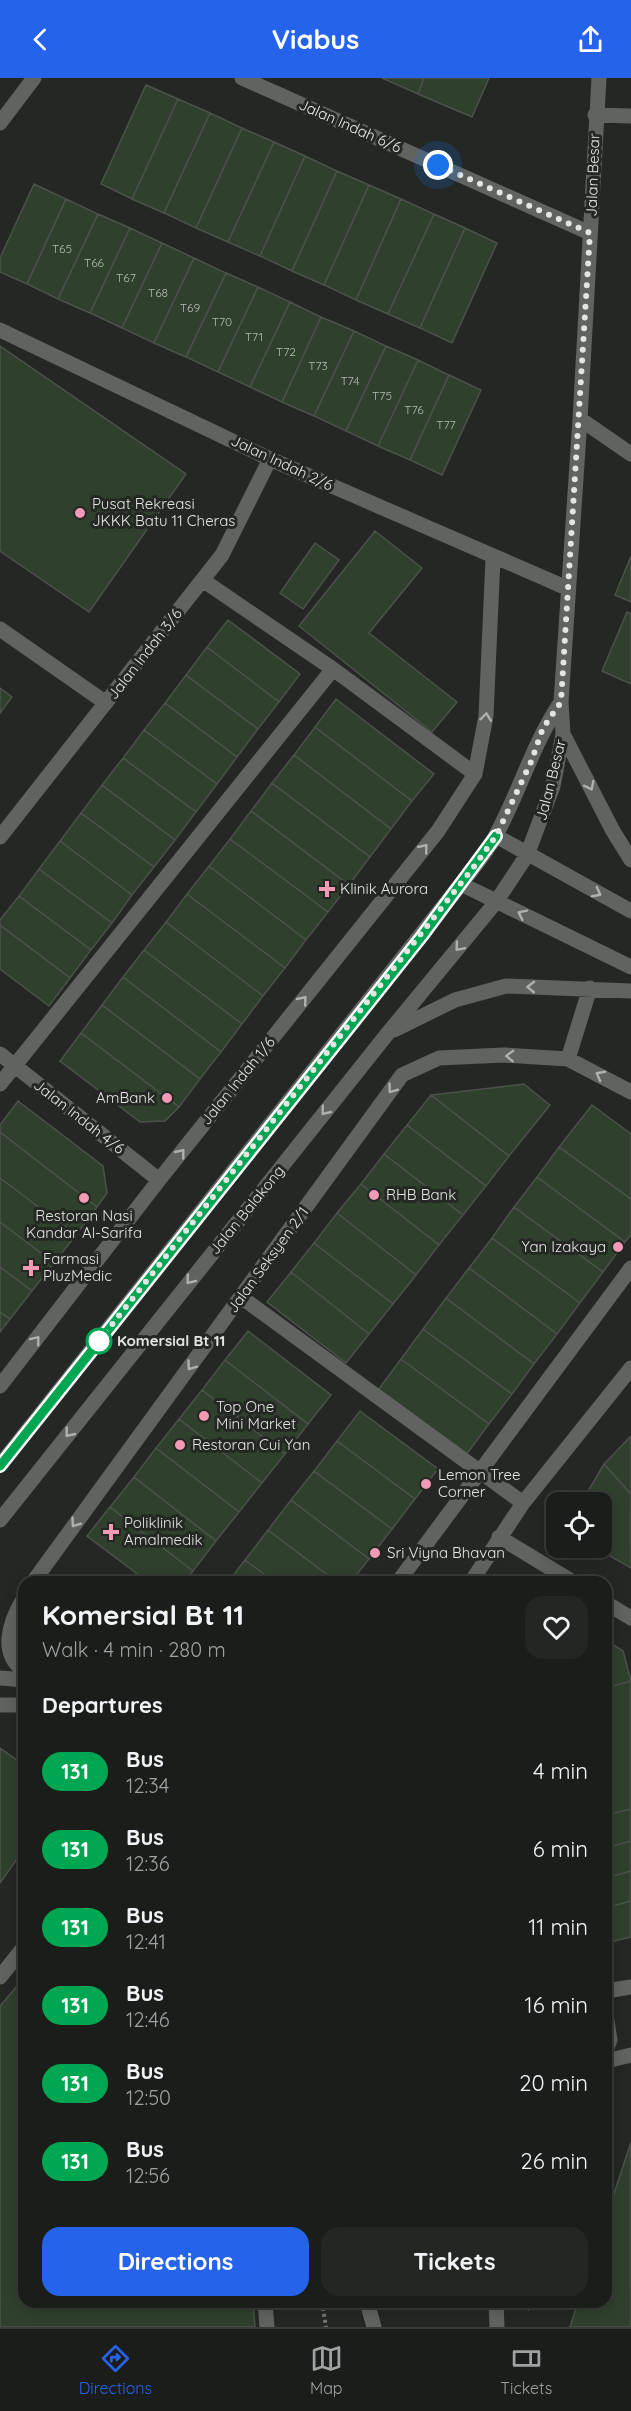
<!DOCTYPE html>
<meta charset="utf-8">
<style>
body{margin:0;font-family:Quicksand,sans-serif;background:#242623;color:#f1f3f6;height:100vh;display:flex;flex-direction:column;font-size:22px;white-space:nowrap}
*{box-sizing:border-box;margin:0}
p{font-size:20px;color:#a0a2a2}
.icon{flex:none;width:33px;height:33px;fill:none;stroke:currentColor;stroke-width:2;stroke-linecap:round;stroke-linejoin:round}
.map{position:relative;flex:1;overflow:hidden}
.panel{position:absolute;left:18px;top:1498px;width:594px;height:732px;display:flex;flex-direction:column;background:#1b1d1a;border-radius:18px;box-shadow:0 3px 15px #0003,0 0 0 2px #393b39}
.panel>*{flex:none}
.badge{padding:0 12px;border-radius:20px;font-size:21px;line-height:39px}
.fabs{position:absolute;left:546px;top:1414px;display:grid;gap:12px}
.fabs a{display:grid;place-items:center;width:66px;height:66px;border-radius:12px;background:#1b1d1a;box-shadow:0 3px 15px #0003,0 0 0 2px #393b39;font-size:30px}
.you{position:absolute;width:30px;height:30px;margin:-15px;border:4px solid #fff;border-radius:50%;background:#1a73e8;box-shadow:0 0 0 9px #1a73e833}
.map>.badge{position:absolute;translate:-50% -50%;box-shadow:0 0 0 3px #fff}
h2{padding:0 24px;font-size:22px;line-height:54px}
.round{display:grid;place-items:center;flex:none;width:63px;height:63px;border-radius:18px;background:#242623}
.headline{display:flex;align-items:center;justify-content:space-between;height:102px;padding:0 24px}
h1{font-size:28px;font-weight:700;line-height:45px}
.button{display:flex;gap:12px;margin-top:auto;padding:12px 24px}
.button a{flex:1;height:69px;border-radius:18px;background:#2563eb;color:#fff;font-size:24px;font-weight:700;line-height:69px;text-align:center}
.button a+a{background:#242623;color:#f1f3f6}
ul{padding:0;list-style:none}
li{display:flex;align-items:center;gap:18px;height:78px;padding:0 24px}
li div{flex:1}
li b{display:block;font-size:22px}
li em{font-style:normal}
li .badge{min-width:66px;font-weight:700;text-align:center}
header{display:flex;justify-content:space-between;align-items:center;height:78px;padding:0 24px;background:#2563eb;color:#fff;font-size:27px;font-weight:700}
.tab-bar{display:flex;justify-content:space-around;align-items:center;height:84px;border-top:2px solid #393b39;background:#1b1d1a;font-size:16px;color:#a0a2a2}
.tab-bar a{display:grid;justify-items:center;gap:3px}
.tab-bar .selected{color:#2563eb}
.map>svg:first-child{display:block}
</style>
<header><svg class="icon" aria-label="back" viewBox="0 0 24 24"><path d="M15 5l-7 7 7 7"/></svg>Viabus<svg class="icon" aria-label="share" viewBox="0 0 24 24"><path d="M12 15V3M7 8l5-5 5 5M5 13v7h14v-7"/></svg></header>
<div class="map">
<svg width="631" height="2249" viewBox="0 0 631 2249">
<rect width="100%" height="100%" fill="#242723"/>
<!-- building -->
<path fill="#2f412d" stroke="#4d514c" stroke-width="1.5" d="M 382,0 L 424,0 L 418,16 Z
M 424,0 L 489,0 L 472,39 L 418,16 Z
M 146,7 L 178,21 L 132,121 L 101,106 Z
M 178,21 L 210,35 L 164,135 L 132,121 Z
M 210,35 L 242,50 L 196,150 L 164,135 Z
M 242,50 L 274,64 L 228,164 L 196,150 Z
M 274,64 L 305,78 L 260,178 L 228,164 Z
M 305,78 L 337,93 L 292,193 L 260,178 Z
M 337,93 L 369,107 L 324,207 L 292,193 Z
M 34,106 L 66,121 L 27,206 L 0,194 L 0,180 Z
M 369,107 L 401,121 L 356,222 L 324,207 Z
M 66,121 L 98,136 L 58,221 L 27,206 Z
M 401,121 L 434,136 L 388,236 L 356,222 Z
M 98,136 L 130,150 L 90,235 L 58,221 Z
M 434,136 L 465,150 L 420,250 L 388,236 Z
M 130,150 L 162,165 L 122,250 L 90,235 Z
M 465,150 L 497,165 L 452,265 L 420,250 Z
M 162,165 L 194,180 L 154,265 L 122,250 Z
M 194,180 L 226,195 L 186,279 L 154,265 Z
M 226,195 L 258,209 L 218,294 L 186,279 Z
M 258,209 L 290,224 L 250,309 L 218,294 Z
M 290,224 L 321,239 L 282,324 L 250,309 Z
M 321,239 L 354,253 L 314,338 L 282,324 Z
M 354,253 L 386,268 L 346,353 L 314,338 Z
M 0,268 L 186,396 L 89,534 L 0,473 Z
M 386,268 L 418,282 L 378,368 L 346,353 Z
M 418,282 L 449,297 L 410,382 L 378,368 Z
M 449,297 L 481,312 L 442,397 L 410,382 Z
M 375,453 L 422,490 L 369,555 L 457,624 L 432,654 L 299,548 Z
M 315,465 L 339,482 L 303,531 L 280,515 Z
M 631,478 L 631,524 L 615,517 Z
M 627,534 L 631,536 L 631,606 L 602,593 Z
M 228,542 L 300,596 L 279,624 L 207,569 Z
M 207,569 L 279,624 L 258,651 L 186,597 Z
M 186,597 L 258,651 L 237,679 L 165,625 Z
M 0,610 L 12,619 L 0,635 Z
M 336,621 L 434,696 L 412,723 L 315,649 Z
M 165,625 L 237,679 L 217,706 L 144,652 Z
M 315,649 L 412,723 L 391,751 L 294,677 Z
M 144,652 L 217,706 L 196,734 L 123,680 Z
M 294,677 L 391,751 L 370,779 L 272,705 Z
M 123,680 L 196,734 L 175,762 L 102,707 Z
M 272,705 L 370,779 L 349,807 L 251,733 Z
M 102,707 L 175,762 L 154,789 L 81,735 Z
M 251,733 L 349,807 L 328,834 L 230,761 Z
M 81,735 L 154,789 L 132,817 L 60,763 Z
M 230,761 L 328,834 L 306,862 L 209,788 Z
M 60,763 L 132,817 L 112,845 L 39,791 Z
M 209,788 L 306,862 L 285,890 L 187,816 Z
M 39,791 L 112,845 L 91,872 L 19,818 Z
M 187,816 L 285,890 L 263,918 L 166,844 Z
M 19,818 L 91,872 L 70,900 L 0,847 L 0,842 Z
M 166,844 L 263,918 L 242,946 L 144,872 Z
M 0,847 L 70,900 L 49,928 L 0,891 Z
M 144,872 L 242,946 L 221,974 L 123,899 Z
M 123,899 L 221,974 L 200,1001 L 102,927 Z
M 102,927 L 200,1001 L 179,1029 L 81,955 Z
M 81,955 L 179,1029 L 165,1043 L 140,1044 L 60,983 Z
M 524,1006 L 550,1027 L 509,1078 L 431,1017 Z
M 431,1017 L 509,1078 L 486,1108 L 407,1047 Z
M 18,1023 L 103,1088 L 107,1115 L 97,1129 L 0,1054 L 0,1047 Z
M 592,1027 L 631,1056 L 631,1121 L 559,1069 Z
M 407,1047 L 486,1108 L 463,1137 L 384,1076 Z
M 0,1054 L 97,1129 L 76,1157 L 0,1100 Z
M 559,1069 L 631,1121 L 631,1157 L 625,1164 L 537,1099 Z
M 384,1076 L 463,1137 L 439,1167 L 361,1106 Z
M 537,1099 L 625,1164 L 603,1194 L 514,1129 Z
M 0,1100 L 76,1157 L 54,1185 L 0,1144 Z
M 361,1106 L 439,1167 L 416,1197 L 337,1135 Z
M 514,1129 L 603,1194 L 580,1225 L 492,1160 Z
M 337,1135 L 416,1197 L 393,1226 L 314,1165 Z
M 0,1144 L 54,1185 L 32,1213 L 0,1189 Z
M 492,1160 L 580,1225 L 557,1256 L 469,1190 Z
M 314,1165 L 393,1226 L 369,1256 L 291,1194 Z
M 0,1189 L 32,1213 L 10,1241 L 0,1234 Z
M 469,1190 L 557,1256 L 534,1286 L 446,1220 Z
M 291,1194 L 369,1256 L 346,1285 L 267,1224 Z
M 446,1220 L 534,1286 L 512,1316 L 423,1251 Z
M 0,1234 L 10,1241 L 0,1254 Z
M 423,1251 L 512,1316 L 489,1346 L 401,1281 Z
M 248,1253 L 331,1317 L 308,1346 L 225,1282 Z
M 401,1281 L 489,1346 L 466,1377 L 378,1312 Z
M 225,1282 L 308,1346 L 285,1376 L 202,1312 Z
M 202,1312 L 285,1376 L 262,1405 L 179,1341 Z
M 360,1333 L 438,1391 L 415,1421 L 337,1363 Z
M 179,1341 L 262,1405 L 239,1434 L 156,1370 Z
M 631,1358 L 631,1416 L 604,1386 Z
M 337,1363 L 415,1421 L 392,1451 L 314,1393 Z
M 156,1370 L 239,1434 L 216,1463 L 134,1399 Z
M 604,1386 L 631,1416 L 631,1490 L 596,1470 L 602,1470 L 602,1425 L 581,1425 Z
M 314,1393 L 392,1451 L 369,1481 L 291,1422 Z
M 134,1399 L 216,1463 L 193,1493 L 110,1429 Z
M 291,1422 L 369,1481 L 351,1504 L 337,1504 L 268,1452 Z
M 110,1429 L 193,1493 L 184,1504 L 148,1504 L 87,1458 Z
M 268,1452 L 337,1504 L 275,1504 L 245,1482 Z
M 245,1482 L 275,1504 L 228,1504 Z
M 606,1562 L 623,1573 L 631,1603 L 606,1610 Z
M 631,1603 L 631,1731 L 606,1737 L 606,1610 Z
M 0,1670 L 24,1687 L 24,1771 L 0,1805 Z
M 631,1731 L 631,1763 L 606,1770 L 606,1737 Z
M 631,1763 L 631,1793 L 606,1800 L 606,1770 Z
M 631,1793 L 631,1823 L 606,1830 L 606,1800 Z
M 631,1823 L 631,1859 L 606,1865 L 606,1830 Z
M 24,1900 L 24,2224 L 253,2224 L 255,2249 L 0,2249 L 0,1928 Z
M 631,2064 L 631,2249 L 570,2249 L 578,2224 L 606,2224 L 606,2140 Z"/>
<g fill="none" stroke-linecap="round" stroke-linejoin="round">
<!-- path -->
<path stroke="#737572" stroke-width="4" stroke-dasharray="3 3" stroke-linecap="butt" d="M 322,2224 L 326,2249
M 521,2228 L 530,2231 L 532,2224"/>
<!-- minor -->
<path stroke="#616361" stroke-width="15" d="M 242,0 L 590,155
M 595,37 L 631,38
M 0,45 L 34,0
M 0,252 L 270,381 L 567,510
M 580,341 L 631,376
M 204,503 L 333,591 L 475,696
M 0,551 L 106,625
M 563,656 L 613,753 L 631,782
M 496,758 L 631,833
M 0,759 L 222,477 L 270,381
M 461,806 L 631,889
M 394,952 L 455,922 L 506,908 L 631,913
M 0,976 L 159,1102
M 568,981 L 590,910
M 0,1006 L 333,591
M 241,1219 L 523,1425
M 0,1308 L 159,1102 L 438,753 L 475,696 L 486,638 L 493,480
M 0,1387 L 461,806 C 473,790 487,774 496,757 C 520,713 533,665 561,624
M 0,1442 L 388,955 L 496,824 L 527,777 L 553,708 L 563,656 L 561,624 L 580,341 L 599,0
M 499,1459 L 573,1504
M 33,1504 L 402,997 L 439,980 L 504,977 L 568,981 L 631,1014
M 398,1504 L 631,1190
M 471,1504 L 523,1425 L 631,1290
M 24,1520 C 8,1546 0,1576 24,1593
M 606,1525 L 631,1540
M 0,1600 L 24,1602
M 0,1627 L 24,1627
M 0,1899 L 24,1869
M 606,1913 L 631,1909
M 606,1937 L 610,1962 L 606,1972
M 606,1983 L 631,1977
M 265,2224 L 267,2249
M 367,2224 L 374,2249
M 496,2224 L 497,2249"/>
</g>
<!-- one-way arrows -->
<defs><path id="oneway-chevron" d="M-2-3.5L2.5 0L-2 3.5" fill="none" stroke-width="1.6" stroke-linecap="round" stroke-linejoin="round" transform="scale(1.5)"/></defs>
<g stroke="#afb1ae">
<use href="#oneway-chevron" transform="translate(486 639) rotate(-83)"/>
<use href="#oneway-chevron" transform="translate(590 708) rotate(63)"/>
<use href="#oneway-chevron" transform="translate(424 770) rotate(-51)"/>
<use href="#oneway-chevron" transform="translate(597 815) rotate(28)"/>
<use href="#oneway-chevron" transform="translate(522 836) rotate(-154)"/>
<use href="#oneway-chevron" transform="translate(459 869) rotate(130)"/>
<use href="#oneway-chevron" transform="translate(531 909) rotate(-179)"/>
<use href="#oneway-chevron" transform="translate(303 922) rotate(-51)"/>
<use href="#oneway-chevron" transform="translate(510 978) rotate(-178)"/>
<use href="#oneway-chevron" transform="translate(600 997) rotate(-152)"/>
<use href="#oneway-chevron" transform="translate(392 1011) rotate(126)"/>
<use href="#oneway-chevron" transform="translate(325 1033) rotate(129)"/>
<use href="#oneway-chevron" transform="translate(181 1075) rotate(-51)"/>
<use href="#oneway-chevron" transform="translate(190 1202) rotate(129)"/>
<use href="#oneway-chevron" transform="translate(36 1262) rotate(-52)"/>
<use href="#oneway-chevron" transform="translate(191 1288) rotate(126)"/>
<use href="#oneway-chevron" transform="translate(69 1355) rotate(129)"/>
<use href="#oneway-chevron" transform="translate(75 1445) rotate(126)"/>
</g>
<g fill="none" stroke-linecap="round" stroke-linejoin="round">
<defs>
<path id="line" d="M 0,1388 L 422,858 L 496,758"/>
</defs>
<!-- line casing -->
<use href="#line" stroke="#fff" stroke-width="14"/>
<!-- line -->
<use href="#line" stroke="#00a651" stroke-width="9"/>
<!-- walk -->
<path stroke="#e3e5e2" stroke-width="6" stroke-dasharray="0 10.8" d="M 99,1263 L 473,790 L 496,758 L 531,684 L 543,650 L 561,624 L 590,155 L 438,87"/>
</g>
<!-- markers -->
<g fill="#f09ab6" stroke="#242723" stroke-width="2">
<circle cx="80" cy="435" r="6"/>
<path d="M324 802h6v6h6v6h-6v6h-6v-6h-6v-6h6z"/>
<circle cx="167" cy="1020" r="6"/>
<circle cx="374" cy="1117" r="6"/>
<circle cx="84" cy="1120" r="6"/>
<circle cx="618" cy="1169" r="6"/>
<path d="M28 1181h6v6h6v6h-6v6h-6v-6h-6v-6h6z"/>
<circle cx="204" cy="1338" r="6"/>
<circle cx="180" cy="1367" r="6"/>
<circle cx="426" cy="1406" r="6"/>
<path d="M108 1445h6v6h6v6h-6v6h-6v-6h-6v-6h6z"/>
<circle cx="375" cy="1475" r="6"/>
</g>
<circle fill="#fff" stroke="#00a651" stroke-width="3" cx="99" cy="1263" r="12"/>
<g text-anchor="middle" stroke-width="6" stroke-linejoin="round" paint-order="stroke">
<!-- number labels -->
<g font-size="12" fill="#b6bcb5">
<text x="62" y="175">T65</text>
<text x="94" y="189">T66</text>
<text x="126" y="204">T67</text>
<text x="158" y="219">T68</text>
<text x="190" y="234">T69</text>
<text x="222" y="248">T70</text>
<text x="254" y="263">T71</text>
<text x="286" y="278">T72</text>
<text x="318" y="292">T73</text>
<text x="350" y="307">T74</text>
<text x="382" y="322">T75</text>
<text x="414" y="336">T76</text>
<text x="446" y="351">T77</text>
</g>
<!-- street labels -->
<g font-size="15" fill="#e3e5e2" stroke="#242723">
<text transform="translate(350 48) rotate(24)" y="5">Jalan Indah 6/6</text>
<text transform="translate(593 97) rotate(-88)" y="5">Jalan Besar</text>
<text transform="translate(282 385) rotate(25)" y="5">Jalan Indah 2/6</text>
<text transform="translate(145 576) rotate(-52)" y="5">Jalan Indah 3/6</text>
<text transform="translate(551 702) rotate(-76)" y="5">Jalan Besar</text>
<text transform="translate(238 1003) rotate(-51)" y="5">Jalan Indah 1/6</text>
<text transform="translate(79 1039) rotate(38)" y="5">Jalan Indah 4/6</text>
<text transform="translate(247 1132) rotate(-51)" y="5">Jalan Balakong</text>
<text transform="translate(268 1182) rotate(-54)" y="5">Jalan Seksyen 2/1</text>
</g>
<!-- poi labels -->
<g font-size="15" fill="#e3e5e2" stroke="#242723" text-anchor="start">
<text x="92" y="431">Pusat Rekreasi<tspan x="92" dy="17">JKKK Batu 11 Cheras</tspan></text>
<text x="340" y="816">Klinik Aurora</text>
<text x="155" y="1025" text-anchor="end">AmBank</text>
<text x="386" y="1122">RHB Bank</text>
<text x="84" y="1143" text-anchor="middle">Restoran Nasi<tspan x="84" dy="17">Kandar Al-Sarifa</tspan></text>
<text x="606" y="1174" text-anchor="end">Yan Izakaya</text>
<text x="43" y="1186">Farmasi<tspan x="43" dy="17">PluzMedic</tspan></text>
<text x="216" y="1334">Top One<tspan x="216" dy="17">Mini Market</tspan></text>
<text x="192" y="1372">Restoran Cui Yan</text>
<text x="438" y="1402">Lemon Tree<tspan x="438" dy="17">Corner</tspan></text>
<text x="124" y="1450">Poliklinik<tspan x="124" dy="17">Amalmedik</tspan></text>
<text x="387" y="1480">Sri Viyna Bhavan</text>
</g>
<!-- stop labels -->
<g font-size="15" font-weight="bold" fill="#e3e5e2" stroke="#242723" text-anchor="start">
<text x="117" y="1268">Komersial Bt 11</text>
</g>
</g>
</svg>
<div class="fabs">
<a><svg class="icon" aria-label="locate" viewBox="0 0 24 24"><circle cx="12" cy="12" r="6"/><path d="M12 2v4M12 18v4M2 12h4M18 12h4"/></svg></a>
</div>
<div class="you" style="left:438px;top:87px"></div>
<section class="panel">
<div class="headline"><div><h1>Komersial Bt 11</h1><p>Walk · 4 min · 280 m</p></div><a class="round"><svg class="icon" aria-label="heart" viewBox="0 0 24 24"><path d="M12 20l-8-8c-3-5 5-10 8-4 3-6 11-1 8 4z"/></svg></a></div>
<h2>Departures</h2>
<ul>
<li><span class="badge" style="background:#00a651;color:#fff">131</span><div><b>Bus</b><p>12:34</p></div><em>4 min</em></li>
<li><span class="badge" style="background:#00a651;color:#fff">131</span><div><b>Bus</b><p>12:36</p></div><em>6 min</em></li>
<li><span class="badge" style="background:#00a651;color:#fff">131</span><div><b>Bus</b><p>12:41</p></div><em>11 min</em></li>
<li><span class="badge" style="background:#00a651;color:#fff">131</span><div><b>Bus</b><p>12:46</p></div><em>16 min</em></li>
<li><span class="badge" style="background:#00a651;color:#fff">131</span><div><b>Bus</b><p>12:50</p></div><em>20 min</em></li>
<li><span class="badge" style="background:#00a651;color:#fff">131</span><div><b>Bus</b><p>12:56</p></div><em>26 min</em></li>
</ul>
<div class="button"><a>Directions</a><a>Tickets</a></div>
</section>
</div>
<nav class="tab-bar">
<a class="selected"><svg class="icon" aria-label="directions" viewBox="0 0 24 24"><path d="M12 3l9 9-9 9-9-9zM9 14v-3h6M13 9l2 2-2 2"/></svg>Directions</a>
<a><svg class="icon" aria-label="map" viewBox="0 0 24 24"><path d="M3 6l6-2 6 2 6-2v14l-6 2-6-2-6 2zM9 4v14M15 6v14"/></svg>Map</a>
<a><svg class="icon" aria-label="tickets" viewBox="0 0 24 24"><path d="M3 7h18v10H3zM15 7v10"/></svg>Tickets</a>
</nav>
